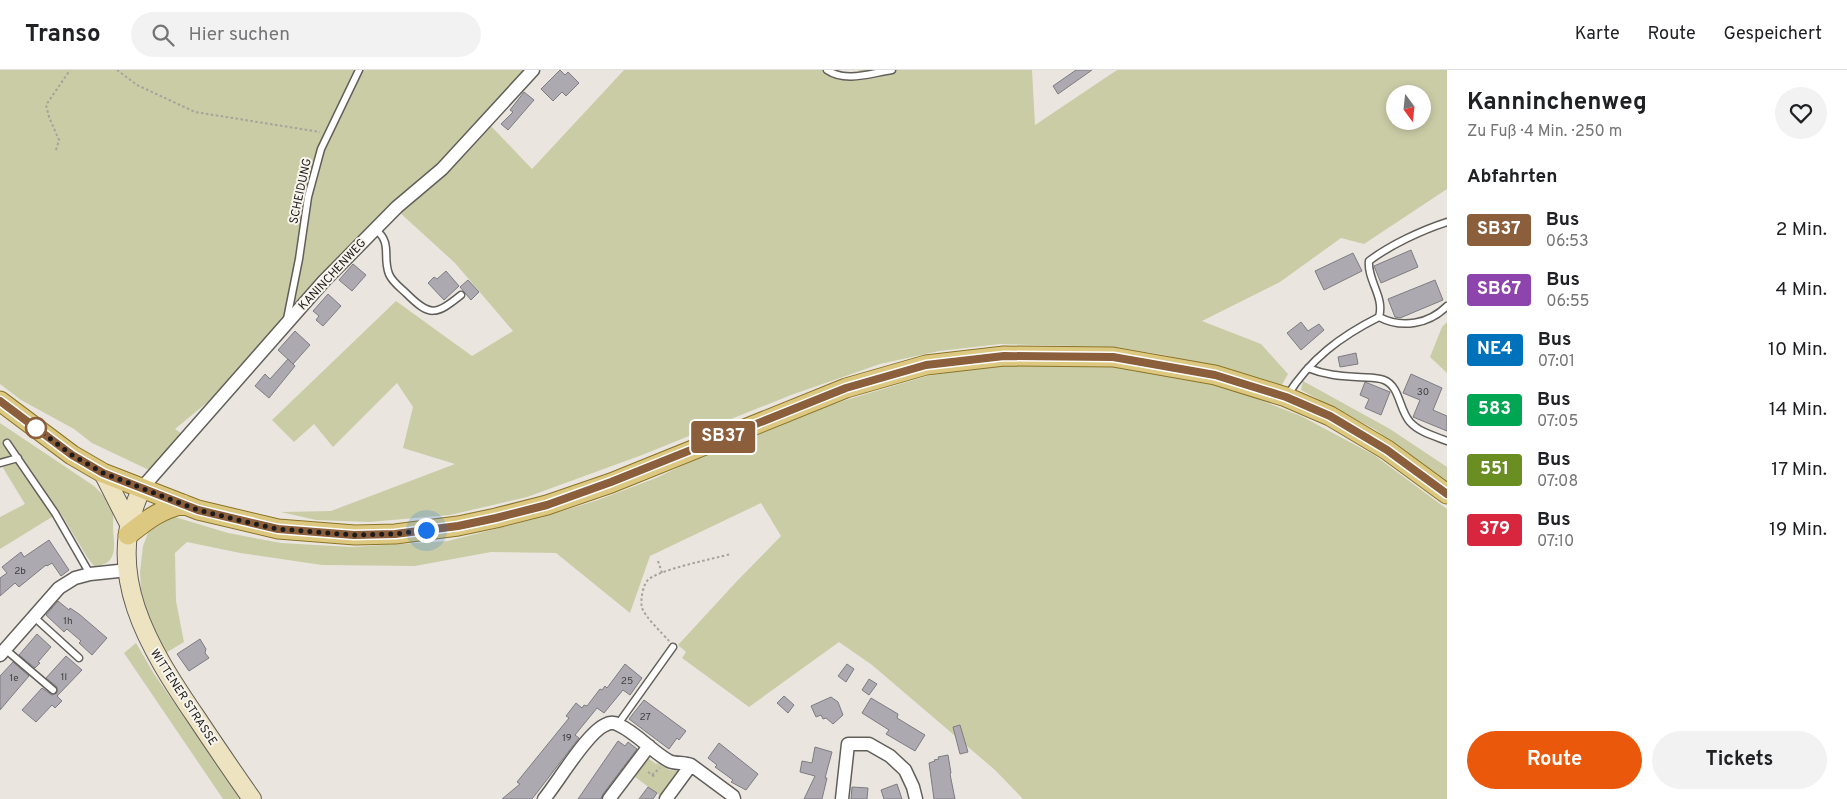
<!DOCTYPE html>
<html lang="de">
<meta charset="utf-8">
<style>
body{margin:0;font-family:Overpass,sans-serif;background:#f2f2f2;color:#202124;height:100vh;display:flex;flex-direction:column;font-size:19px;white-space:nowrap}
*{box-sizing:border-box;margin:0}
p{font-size:16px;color:#757577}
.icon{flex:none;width:28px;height:28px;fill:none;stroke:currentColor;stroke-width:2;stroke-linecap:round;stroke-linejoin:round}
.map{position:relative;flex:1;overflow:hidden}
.panel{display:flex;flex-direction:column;background:#fff;width:400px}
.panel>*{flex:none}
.badge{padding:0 10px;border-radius:4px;font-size:18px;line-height:32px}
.needle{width:32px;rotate:165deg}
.buttons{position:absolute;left:1386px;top:15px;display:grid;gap:10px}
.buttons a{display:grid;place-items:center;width:45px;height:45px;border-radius:50%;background:#fff;box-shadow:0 2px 8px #0003;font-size:25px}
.you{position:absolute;width:25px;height:25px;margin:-12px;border:4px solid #fff;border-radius:50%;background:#1a73e8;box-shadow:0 0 0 8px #1a73e833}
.map>.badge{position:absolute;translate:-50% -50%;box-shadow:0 0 0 2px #fff}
h2{padding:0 20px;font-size:19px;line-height:45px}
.round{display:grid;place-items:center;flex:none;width:52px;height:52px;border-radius:26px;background:#f2f2f2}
.head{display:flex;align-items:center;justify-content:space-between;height:85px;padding:0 20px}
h1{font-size:24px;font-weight:700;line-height:38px}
.cta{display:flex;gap:10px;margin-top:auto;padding:10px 20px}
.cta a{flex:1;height:58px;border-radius:30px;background:#ea580c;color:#fff;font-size:20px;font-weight:700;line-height:58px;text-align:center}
.cta a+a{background:#f2f2f2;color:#202124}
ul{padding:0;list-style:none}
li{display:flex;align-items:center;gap:15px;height:60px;padding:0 20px}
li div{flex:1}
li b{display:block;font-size:19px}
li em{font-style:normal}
li .badge{min-width:55px;font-weight:700;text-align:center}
header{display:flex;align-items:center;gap:30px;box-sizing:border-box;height:70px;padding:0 25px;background:#fff;border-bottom:1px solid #e0e0e0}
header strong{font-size:24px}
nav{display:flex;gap:28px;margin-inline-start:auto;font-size:18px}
.search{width:350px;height:45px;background:#f2f2f2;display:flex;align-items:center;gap:12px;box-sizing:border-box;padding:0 18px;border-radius:28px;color:#757577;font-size:19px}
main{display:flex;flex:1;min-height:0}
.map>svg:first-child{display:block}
</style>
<header>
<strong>Transo</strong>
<div class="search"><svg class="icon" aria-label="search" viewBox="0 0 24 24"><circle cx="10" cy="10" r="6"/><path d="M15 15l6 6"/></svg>Hier suchen</div>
<nav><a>Karte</a><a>Route</a><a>Gespeichert</a></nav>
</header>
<main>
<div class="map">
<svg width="1447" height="729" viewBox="0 0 1447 729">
<rect width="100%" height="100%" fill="#eae6df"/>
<!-- green -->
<path fill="#cacca6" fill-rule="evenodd" d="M 0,0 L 529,0 L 215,326 L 175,359 L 182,364 L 149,400 L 92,373 L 74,359 L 21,330 L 0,314 Z
M 624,0 L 824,0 L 832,8 L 851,10 L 859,0 L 1032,0 L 1035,55 L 1117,0 L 1447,0 L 1447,119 L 1364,174 L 1341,168 L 1280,212 L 1202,251 L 1261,274 L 1288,304 L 1280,318 L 1219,298 L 1164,285 L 1116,277 L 1000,274 L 939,281 L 880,294 L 791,325 L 642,385 L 527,427 L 450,445 L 369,452 L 316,450 L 281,442 L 331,441 L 455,394 L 403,378 L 413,337 L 397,313 L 333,377 L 314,354 L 294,372 L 272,350 L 396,231 L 472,286 L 513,261 L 455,193 L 398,141 L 490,55 L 532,99 ZM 1395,24 L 1422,24 L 1422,51 L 1395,51 Z
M 1447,252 L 1447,303 L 1430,287 L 1442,257 Z
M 1053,291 L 1114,294 L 1214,312 L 1301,346 L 1374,385 L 1447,439 L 1447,729 L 1023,729 L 995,700 L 872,595 L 839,572 L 749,637 L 682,588 L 686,582 L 678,575 L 738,510 L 781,466 L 761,433 L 650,486 L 630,543 L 556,483 L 491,482 L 415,496 L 322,495 L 240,483 L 187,472 L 175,483 L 176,531 L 184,572 L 164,584 L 148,544 L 141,521 L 140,502 L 143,476 L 151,455 L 159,449 L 175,447 L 228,463 L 281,473 L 352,477 L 448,471 L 546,446 L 598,430 L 656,408 L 755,361 L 846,330 L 927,306 L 978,298 Z
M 1303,311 L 1390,359 L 1447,397 L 1447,415 L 1376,360 L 1301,320 Z
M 0,353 L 94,416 C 100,422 108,430 112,438 C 114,444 113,452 113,458 C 114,475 119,495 94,496 L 87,487 L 60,442 L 0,479 L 0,447 L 25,434 L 0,393 Z
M 136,573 L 154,604 L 241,729 L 223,729 L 124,583 Z
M 648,688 L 656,694 L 657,693 L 669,700 L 677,701 L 680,707 L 662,727 L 635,707 Z"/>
<!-- building -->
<path fill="#aca9b0" stroke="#7e7c82" d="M 560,0 L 565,5 L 568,2 L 579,13 L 566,26 L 562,22 L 553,31 L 541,19 Z
M 1076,0 L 1092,0 L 1058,24 L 1053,16 Z
M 524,22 L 534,30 L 508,60 L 501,54 L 513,42 L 510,40 Z
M 1411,180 L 1418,197 L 1381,213 L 1374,196 Z
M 1353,183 L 1362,201 L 1324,220 L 1315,201 Z
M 353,194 L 366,205 L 352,221 L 339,210 Z
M 446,201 L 459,216 L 444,230 L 428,213 L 434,207 L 437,209 Z
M 468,210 L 479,222 L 471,230 L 460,217 Z
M 1435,210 L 1443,230 L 1400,248 L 1395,247 L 1388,229 Z
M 328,224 L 341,236 L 323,256 L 316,250 L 319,246 L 313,241 Z
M 1301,252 L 1308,261 L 1319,254 L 1324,260 L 1301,280 L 1287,263 Z
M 295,261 L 310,275 L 293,294 L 278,280 Z
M 1356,283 L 1358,294 L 1340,297 L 1338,287 Z
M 288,289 L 295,296 L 269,328 L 255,316 L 265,304 L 270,309 Z
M 1411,304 L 1442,318 L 1433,340 L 1447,346 L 1447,361 L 1413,347 L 1420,330 L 1403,323 Z
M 1365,312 L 1390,322 L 1381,345 L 1365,338 L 1369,329 L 1360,325 Z
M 49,470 L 69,500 L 61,506 L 52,493 L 47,496 L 46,495 L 19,517 L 15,513 L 0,526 L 0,508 L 7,503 L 2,497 L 21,482 L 24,487 Z
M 58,531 L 69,540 L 70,538 L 79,544 L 107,568 L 92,585 L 79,573 L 81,571 L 67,559 L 64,562 L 46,545 Z
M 37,564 L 51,577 L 38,592 L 40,593 L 35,598 L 19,585 Z
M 200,569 L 206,579 L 205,583 L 209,588 L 189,601 L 177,584 Z
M 66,586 L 82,600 L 57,626 L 62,631 L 55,638 L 52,635 L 36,652 L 22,640 L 42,618 L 52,625 L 57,623 L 57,617 L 46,608 Z
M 13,592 L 29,606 L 0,640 L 0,606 Z
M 625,594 L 642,608 L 630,625 L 623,620 L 604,643 L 597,638 L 575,665 L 579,668 L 532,729 L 502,729 L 520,714 L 517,712 L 569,648 L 566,646 L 576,633 L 582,638 L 584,635 L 587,636 L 600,619 L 602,620 L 605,616 L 607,618 Z
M 847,594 L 854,599 L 846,612 L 838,606 Z
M 869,609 L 877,614 L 869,625 L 862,620 Z
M 784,626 L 794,635 L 788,643 L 777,633 Z
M 831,627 L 838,632 L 843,645 L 833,654 L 826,648 L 823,649 L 821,645 L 816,647 L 811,636 Z
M 871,628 L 898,644 L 897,648 L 925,665 L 915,681 L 886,664 L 889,660 L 862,643 Z
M 644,630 L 686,661 L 679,670 L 677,668 L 669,679 L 629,649 Z
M 960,655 L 968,682 L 960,684 L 953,657 Z
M 618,671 L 625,676 L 628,672 L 637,679 L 603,724 L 601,729 L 578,729 Z
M 719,673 L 758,704 L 746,720 L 731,712 L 733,710 L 715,697 L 717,695 L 708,688 Z
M 815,677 L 832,682 L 825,708 L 827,708 L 822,729 L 804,729 L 815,706 L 800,702 L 802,691 L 812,693 Z
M 948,685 L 951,703 L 950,704 L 955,729 L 934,729 L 929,693 L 935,691 L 934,690 L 939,689 L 938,687 Z
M 897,714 L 902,729 L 884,729 L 881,720 Z
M 648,717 L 657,723 L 653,729 L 639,729 Z
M 852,717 L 868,718 L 867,729 L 851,729 Z"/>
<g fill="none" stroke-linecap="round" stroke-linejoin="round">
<defs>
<path id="service" d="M 827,0 C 846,13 871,3 892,0
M 375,159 C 393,173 382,186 389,204 C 392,212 401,218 407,224 C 430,247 436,245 461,225
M 1379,247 C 1402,259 1429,254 1447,236
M 287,249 L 299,189 L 308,127 L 321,79 L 359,0
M 1308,298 C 1325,305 1340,306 1357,307 C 1366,308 1376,307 1384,310 C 1400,316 1399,340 1410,352 C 1419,362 1434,366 1447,371
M 1287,326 C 1310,289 1341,266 1379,247 C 1385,227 1367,210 1369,191 C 1390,175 1422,160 1447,152
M 7,373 L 55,443 L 90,504
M 0,393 L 18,388
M 34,547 L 79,588
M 5,579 L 53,620
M 618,654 L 673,577"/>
<path id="minor" d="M 142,418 L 324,211 L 397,137 L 442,99 L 533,0
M 0,585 L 59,518 L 75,508 L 90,504 L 128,500
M 544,729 C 558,712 587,663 605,655 C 610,652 614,652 619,655 C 638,664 651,681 669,691 C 675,694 684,692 691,695 L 733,726 L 734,729
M 609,729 L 649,676
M 666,729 L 691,695
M 842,729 L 848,674 L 869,674 L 890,686 L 905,700 L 913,717 L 916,729"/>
<path id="secondary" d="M 103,403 L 129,454
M 142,418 C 101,502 149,578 196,647 C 214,674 233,702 252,729"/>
<path id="primary" d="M 0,331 L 72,385 L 103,403 L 198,440 L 278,459 L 355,465 L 395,464 L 458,456 L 496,448 L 547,435 L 611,413 L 846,318 L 926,295 L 1004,286 L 1113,287 L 1215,305 L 1286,327 L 1330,346 L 1387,380 L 1447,424
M 128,465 C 147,450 159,440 183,434"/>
</defs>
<!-- service casing -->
<use href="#service" stroke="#625f5a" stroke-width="9"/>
<!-- minor casing -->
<use href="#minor" stroke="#625f5a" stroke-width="15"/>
<!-- secondary casing -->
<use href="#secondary" stroke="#625f5a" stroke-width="20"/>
<!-- primary casing -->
<use href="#primary" stroke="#8b7426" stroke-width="21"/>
<!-- path -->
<path stroke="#a5a29c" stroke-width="2" stroke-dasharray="2.5 2.5" stroke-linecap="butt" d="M 117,0 L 137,15 L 195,42 L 320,62
M 56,80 L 59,70 L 49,47 L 46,35 L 70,0
M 658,491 L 662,503
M 669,571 C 662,563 646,548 642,538 C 640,531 643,513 649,509 C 662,499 712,489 731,484
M 648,702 L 655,707
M 652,705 L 660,698"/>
<!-- service -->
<use href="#service" stroke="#fff" stroke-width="6"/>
<!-- minor -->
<use href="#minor" stroke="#fff" stroke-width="12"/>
<!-- secondary -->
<use href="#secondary" stroke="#eee3c0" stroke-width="18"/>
<!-- primary -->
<use href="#primary" stroke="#dcc881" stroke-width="19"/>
</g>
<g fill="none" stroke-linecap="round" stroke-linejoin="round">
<defs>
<path id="line" d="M 0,331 L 72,385 L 103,403 L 198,440 L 278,459 L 354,465 L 395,464 L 458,456 L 496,448 L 547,435 L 611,412 L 846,318 L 926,295 L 1004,286 L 1113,287 L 1215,305 L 1286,327 L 1330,346 L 1387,380 L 1447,424"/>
</defs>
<!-- line casing -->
<use href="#line" stroke="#fff" stroke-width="11"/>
<!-- line -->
<use href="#line" stroke="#8b5e3c" stroke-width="8"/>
<!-- walk -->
<path stroke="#1e1c1a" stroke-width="5" stroke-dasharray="0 9" d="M 36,358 L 72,385 L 103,403 L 198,440 L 246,452 L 278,459 L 354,465 L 395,464 L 426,460"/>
</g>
<!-- markers -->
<circle fill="#fff" stroke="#8b5e3c" stroke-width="2.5" cx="36" cy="358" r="10"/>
<g text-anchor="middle" stroke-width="4" stroke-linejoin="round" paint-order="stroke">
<!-- number labels -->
<g font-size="10" fill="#423f40">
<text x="1423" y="325">30</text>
<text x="20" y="504">2b</text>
<text x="68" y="554">1h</text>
<text x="64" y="610">1l</text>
<text x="14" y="611">1e</text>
<text x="627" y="614">25</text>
<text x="645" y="650">27</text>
<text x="567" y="671">19</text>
</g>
<!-- street labels -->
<g font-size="12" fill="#1e1c1a" stroke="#f7f4ed">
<text transform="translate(300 121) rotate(-78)" y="4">SCHEIDUNG</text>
<text transform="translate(332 204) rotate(-47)" y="4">KANINCHENWEG</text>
<text transform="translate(184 627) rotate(57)" y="4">WITTENER STRASSE</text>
</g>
</g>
</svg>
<div class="buttons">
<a><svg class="needle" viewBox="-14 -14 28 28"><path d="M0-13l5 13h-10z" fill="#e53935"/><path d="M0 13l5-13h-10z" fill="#757577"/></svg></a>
</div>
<div class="you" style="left:426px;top:460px"></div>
<b class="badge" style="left:723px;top:367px;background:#8b5e3c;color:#fff">SB37</b>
</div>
<section class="panel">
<div class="head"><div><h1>Kanninchenweg</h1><p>Zu Fuß · 4 Min. · 250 m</p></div><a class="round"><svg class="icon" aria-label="heart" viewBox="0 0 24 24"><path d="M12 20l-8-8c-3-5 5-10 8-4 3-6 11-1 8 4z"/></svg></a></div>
<h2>Abfahrten</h2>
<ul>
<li><span class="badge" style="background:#8b5e3c;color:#fff">SB37</span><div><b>Bus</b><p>06:53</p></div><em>2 Min.</em></li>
<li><span class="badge" style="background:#8e44ad;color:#fff">SB67</span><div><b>Bus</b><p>06:55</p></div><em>4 Min.</em></li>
<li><span class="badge" style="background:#0072bc;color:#fff">NE4</span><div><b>Bus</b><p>07:01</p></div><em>10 Min.</em></li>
<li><span class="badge" style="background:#00a651;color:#fff">583</span><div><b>Bus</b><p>07:05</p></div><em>14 Min.</em></li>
<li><span class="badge" style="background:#6b8e23;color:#fff">551</span><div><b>Bus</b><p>07:08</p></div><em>17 Min.</em></li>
<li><span class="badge" style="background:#d7263d;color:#fff">379</span><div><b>Bus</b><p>07:10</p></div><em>19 Min.</em></li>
</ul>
<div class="cta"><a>Route</a><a>Tickets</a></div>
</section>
</main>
